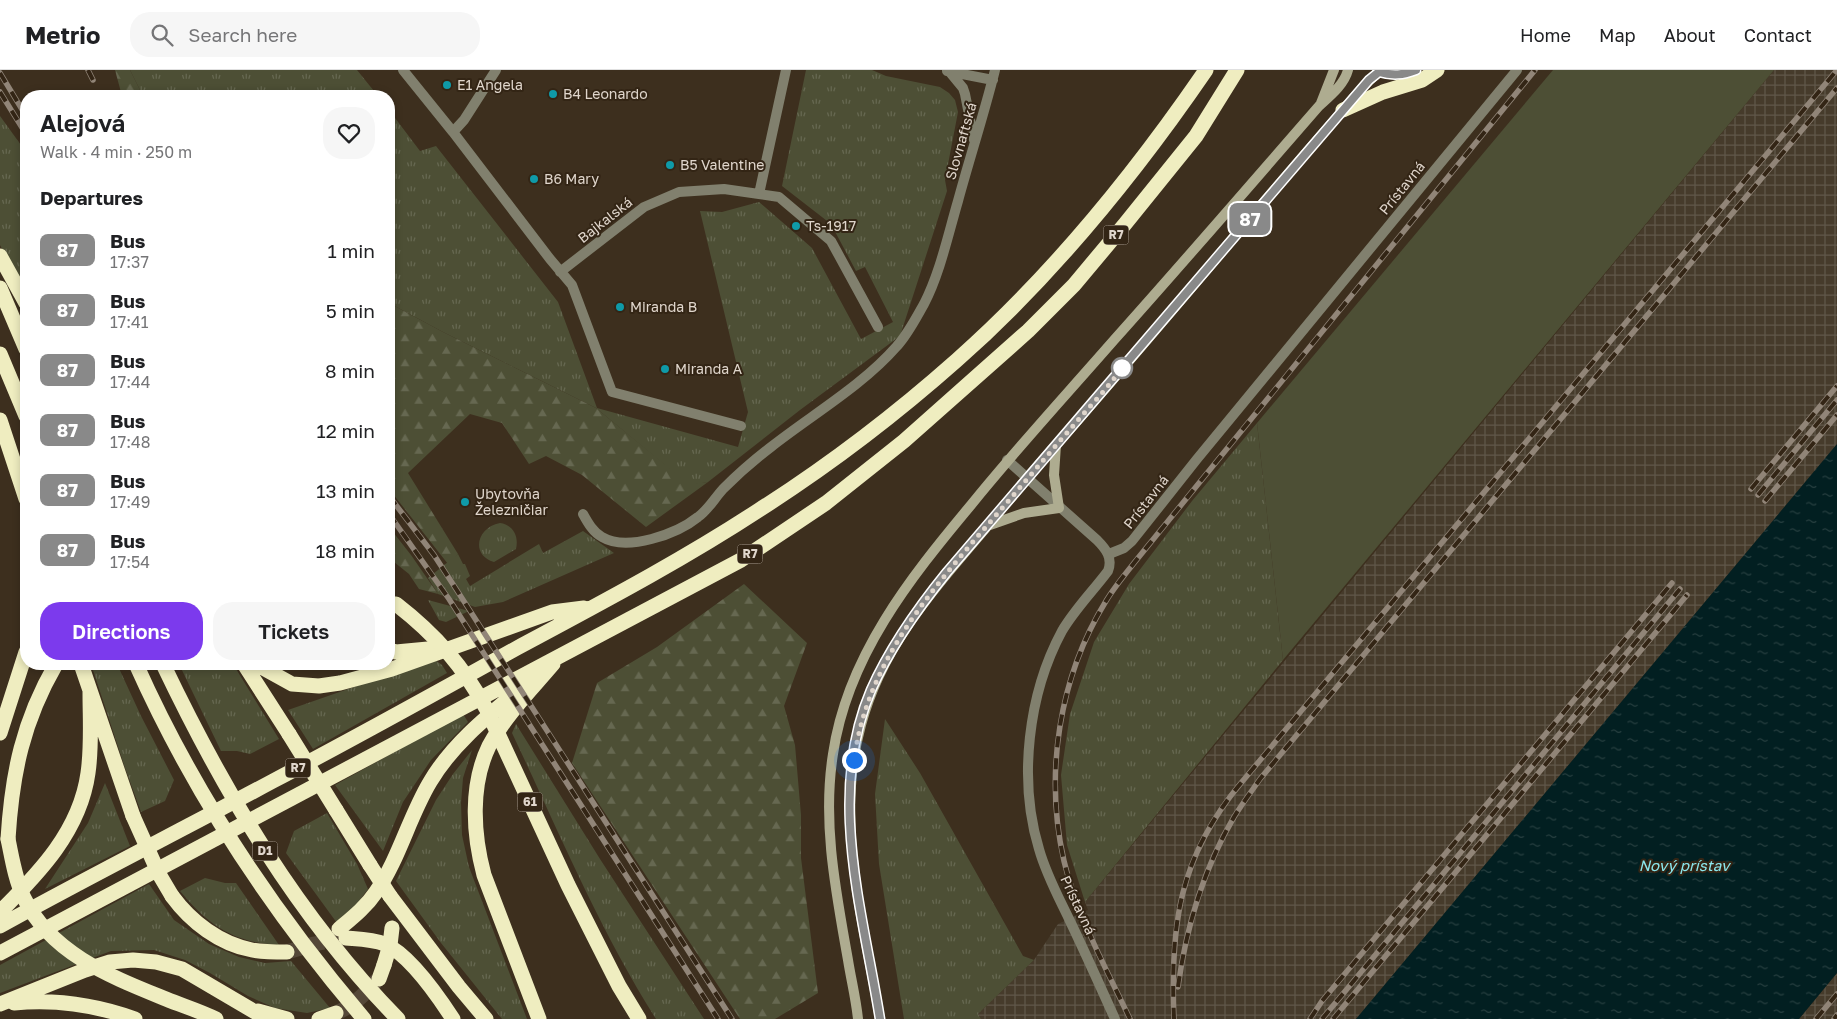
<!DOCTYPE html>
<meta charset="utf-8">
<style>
body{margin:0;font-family:"Golos Text",sans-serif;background:#f6f6f6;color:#202124;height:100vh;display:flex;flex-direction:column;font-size:19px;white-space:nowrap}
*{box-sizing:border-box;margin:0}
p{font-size:16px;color:#757577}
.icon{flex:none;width:28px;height:28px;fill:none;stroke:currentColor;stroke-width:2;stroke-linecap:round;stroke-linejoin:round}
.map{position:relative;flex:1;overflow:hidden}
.side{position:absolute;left:20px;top:20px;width:375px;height:580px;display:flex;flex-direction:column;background:#fff;border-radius:20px;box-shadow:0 2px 8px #0003}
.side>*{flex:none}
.badge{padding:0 10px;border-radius:8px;font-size:18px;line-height:32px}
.you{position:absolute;width:25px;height:25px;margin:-12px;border:4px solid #fff;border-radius:50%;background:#1a73e8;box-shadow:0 0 0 8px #1a73e833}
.map>.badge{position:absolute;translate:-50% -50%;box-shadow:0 0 0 2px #fff}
h2{padding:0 20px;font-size:19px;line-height:45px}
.round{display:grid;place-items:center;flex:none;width:52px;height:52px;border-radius:20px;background:#f6f6f6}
.head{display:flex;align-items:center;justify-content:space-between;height:85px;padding:0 20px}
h1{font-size:24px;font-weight:600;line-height:38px}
.action{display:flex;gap:10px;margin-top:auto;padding:10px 20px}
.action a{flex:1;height:58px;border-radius:20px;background:#7c3aed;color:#fff;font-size:20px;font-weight:600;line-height:58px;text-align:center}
.action a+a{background:#f6f6f6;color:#202124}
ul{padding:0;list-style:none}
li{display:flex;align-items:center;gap:15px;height:60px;padding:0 20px}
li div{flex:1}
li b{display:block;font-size:19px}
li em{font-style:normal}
li .badge{min-width:55px;font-weight:700;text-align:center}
header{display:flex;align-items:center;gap:30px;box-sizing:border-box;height:70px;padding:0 25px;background:#fff;border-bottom:1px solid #e0e0e0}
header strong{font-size:24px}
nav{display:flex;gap:28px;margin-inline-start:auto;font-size:18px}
.search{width:350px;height:45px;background:#f6f6f6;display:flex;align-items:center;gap:12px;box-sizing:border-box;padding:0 18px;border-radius:20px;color:#757577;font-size:19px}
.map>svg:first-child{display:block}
</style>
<header>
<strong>Metrio</strong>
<div class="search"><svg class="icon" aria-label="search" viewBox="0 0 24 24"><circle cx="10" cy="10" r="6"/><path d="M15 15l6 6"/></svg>Search here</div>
<nav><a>Home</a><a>Map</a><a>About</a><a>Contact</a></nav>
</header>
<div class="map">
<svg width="1837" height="949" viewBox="0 0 1837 949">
<defs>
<pattern id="industrial-grid" width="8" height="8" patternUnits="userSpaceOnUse" patternTransform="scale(1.25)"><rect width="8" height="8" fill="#463b2b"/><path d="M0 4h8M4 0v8" fill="none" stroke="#605749"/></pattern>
<pattern id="grass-tufts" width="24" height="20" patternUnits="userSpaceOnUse" patternTransform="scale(1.25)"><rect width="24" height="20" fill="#4d4f35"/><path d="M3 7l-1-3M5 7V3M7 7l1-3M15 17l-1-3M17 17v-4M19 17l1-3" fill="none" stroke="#666851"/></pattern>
<pattern id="forest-firs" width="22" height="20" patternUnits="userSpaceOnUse" patternTransform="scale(1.25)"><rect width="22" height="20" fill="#4d4f35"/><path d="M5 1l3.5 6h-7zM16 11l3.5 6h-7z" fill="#666851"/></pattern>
<pattern id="water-ripples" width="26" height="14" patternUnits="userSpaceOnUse" patternTransform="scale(1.25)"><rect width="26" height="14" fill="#021f21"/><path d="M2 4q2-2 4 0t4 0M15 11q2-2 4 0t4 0" fill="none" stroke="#273f40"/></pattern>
</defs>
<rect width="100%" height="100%" fill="#3d2f1e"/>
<!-- industrial -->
<path fill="url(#industrial-grid)" d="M 1774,0 L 1837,0 L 1837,374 L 1356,949 L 981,949 L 978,944 L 1034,890 L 1058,854 L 1088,840 L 1085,832 Z
M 1837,903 L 1837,949 L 1799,949 Z"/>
<!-- grass -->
<path fill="url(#grass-tufts)" d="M 130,0 L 357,0 L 378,26 L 143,26 Z
M 806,0 L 872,0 L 886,6 L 940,17 L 949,23 L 955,30 L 958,42 L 945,110 L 947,121 L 900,266 L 800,340 L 708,412 L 689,415 L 596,338 L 443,262 L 389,233 L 389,40 L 420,81 L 436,76 L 558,232 L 597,338 L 738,377 L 748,342 L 700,141 L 722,142 L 759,132 L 812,178 L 861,269 L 893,252 L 865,197 L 856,201 L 831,154 L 782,116 Z
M 0,46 L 26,82 L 26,226 L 0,175 Z
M 1257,353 L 1283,590 L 1085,832 L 1067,775 L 1061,705 L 1070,644 L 1094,572 L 1129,514 L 1192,431 Z
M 500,453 C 513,455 519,466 516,479 L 494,492 C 470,485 477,457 500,453 Z
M 583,461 L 614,483 L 503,532 L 475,537 L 438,524 L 428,508 L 458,484 L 463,494 L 465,494 L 470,506 L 466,509 L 470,516 L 539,474 L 543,483 Z
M 428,530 L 469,541 L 446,552 L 439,550 Z
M 434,589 L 442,595 L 447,603 L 313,679 L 288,640 Z
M 91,594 L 117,594 L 141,646 L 174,710 L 165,731 L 141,742 L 125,698 Z
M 179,594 L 233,594 L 279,669 L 250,684 L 237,681 L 221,681 Z
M 463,644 L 468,652 L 431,690 L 403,732 L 383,781 L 335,715 Z
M 885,649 L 920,703 L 1023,886 L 1034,890 L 978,944 L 981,949 L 904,949 L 879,794 L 875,724 Z
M 516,654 L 600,789 L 704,949 L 656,949 C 599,859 558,760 512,663 Z
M 472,680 L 463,708 L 461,733 L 462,765 L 469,797 L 527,949 L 502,949 L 441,873 L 396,811 L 436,730 L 453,704 Z
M 105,713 L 130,776 L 45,819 L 88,753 Z
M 327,743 L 357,794 L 368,819 L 356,835 L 337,853 L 286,783 L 294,761 Z
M 205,808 L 225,813 L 236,813 L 279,875 C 234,873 208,855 180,821 Z
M 149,814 L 174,850 L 209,874 L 239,887 L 265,893 L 291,891 L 330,938 L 307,943 L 275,938 L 248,926 L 210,903 L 185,890 L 154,880 L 111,881 L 0,923 L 0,895 Z"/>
<!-- forest -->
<path fill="url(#forest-firs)" d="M 115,0 L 130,0 L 143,26 L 122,26 Z
M 389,233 L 443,262 L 596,338 L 689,414 L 708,412 L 646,457 L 582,405 L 546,386 L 529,394 L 502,353 L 470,344 L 408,403 L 458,484 L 448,494 L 389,419 Z
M 389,457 L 411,485 L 438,524 L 419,519 L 409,504 L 389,488 Z
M 744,514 L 807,573 L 784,636 L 795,675 L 801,745 L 801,788 L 818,923 L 775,949 L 740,949 L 572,693 L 597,613 L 657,577 Z"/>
<!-- garden -->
<path fill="#4d4f35" d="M 1553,0 L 1774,0 L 1283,590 L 1257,353 Z"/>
<!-- water -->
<path fill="url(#water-ripples)" d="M 1837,374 L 1837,903 L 1799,949 L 1356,949 Z"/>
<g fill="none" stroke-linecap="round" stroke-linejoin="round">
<!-- highway-tunnel -->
<path stroke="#554838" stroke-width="15" stroke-dasharray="15 8" stroke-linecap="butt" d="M 287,882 L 314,874 L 346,868
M 336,943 C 353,936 365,924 377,910"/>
<!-- street -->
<path stroke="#81806e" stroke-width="10" d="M 403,0 L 453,62
M 496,0 L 464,50 L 453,62 L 550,189 L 572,215 L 612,322 L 741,356
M 947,1 L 993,10
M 949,1 L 963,18 L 965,24 L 974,70
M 759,124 L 779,127 L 831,171 L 878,257
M 560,202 L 644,137 L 679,122 L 724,119 L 759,124 L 786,0
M 1007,390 L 1097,470 C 1106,479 1113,488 1108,501 C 1093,521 1075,539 1062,561 C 1028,624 1018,710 1039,779 C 1046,804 1058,826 1069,849 C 1085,882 1100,916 1115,949
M 583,444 C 588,453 593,462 602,467 C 627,482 677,464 698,447 C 708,440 714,429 723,419 C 738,404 754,390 771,377 C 813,344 862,316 897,276 C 908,264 916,248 924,234 C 940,203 948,165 958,131 C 970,87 984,44 995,0
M 1109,484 L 1124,478 L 1132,471 L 1197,389 L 1517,0"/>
<!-- secondary -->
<path stroke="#aeac90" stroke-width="10" d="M 1377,0 C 1390,7 1403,5 1416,0
M 1321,33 L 1334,0
M 987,456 L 1024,443 L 1059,438 L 1054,405 L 1056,375
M 858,949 C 856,929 851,909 848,890 C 836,822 822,753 833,684 C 847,587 910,508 971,435 C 1017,378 1066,325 1114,270 C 1183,193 1251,114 1319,36 C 1330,26 1344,15 1348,0
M 880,949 C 864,852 834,752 861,655 C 882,576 934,519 985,459 C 1008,431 1031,403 1055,376 C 1111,313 1165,249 1219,185 C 1256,141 1293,97 1331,54 C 1347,36 1362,15 1381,0"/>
<!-- highway -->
<path stroke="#efedc0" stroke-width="15" d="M 1343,40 L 1383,22 L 1422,10 L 1437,0
M 0,186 L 26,233
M 0,218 L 26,279
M 0,284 L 26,346
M 0,350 L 26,429
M 389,580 L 396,582 L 428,579
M 81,594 L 133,746
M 244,594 L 289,664
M 256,594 L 292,614 L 319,616 L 340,613 L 392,599 L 552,542 L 584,538
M 0,663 L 26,582
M 336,740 L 370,795
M 8,769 C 12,703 23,651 56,594
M 172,826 C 191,852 220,874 252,880 C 263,882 275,882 287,882
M 390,826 L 459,917 L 486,949
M 0,842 C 39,803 80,761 88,703 C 92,676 90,649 90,622
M 0,856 C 90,806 182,760 273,711 C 355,668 436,623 517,578 C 599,534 681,491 759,440 C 828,396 895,345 957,290 C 1053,205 1134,105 1206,0
M 339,859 C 352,848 366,837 376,822 C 399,789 409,747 430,712 C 454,671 494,641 531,610
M 346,868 C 359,869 372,869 385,874 C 410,885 438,926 453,949
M 0,883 L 741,490 L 826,433 L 904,371 L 1028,261 L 1074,215 L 1125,154 L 1196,66 L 1237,0
M 379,909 L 384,895
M 14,933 C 55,929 96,935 135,949
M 0,934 L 85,900 L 110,892 L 133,890 L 156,892 L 182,899 L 267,949
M 258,941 L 287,949
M 319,949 L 336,943
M 539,949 L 484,805 C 473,764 470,715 489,676 C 505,646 531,620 553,594"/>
<defs>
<path id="rail" d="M 88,0 L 93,10
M 0,3 L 26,46
M 0,22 L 26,64
M 1751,419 L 1837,316
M 1758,425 L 1837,330
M 389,426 L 434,485 L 458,522 L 732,949
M 1765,431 L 1837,345
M 389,444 L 449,529 L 718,949
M 1178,917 C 1186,858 1204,798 1234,747 C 1242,734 1251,722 1260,709 L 1837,18
M 1130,949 C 1106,898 1077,846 1064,791 C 1044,704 1059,607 1106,531 C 1115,516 1127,502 1138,488 L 1535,0
M 1174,949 C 1170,855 1179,787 1241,713 L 1837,0
M 1310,949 L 1322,931 L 1672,513
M 1322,949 L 1680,519
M 1333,949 L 1687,525
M 1816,949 L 1837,924
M 1834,949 L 1837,945"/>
</defs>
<!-- rail casing -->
<use href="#rail" stroke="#918578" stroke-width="5.5"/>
<!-- rail -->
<use href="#rail" stroke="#332515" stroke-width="4" stroke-dasharray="11" stroke-linecap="butt"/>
<!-- highway-bridge -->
<path stroke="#efedc0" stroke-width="15" d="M 396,534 C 436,565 463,596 487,640 L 568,815 L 619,916 L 639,949
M 136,594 C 194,724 272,841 364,949
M 163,594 C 224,722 298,847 398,949
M 289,664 L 336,740
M 133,746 L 159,804 L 172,826
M 8,769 C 12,788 15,809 24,828 C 51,884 112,907 166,929 C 183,936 200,941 216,949
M 370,795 L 390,826
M 384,895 L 390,875 L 392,858"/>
</g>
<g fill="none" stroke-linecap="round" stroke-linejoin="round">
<defs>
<path id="line" d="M 880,949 C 863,842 826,725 871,620 C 890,577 917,539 947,502 L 1369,10 L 1379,2 C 1393,6 1403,5 1416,0"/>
</defs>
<!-- line casing -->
<use href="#line" stroke="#fff" stroke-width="11"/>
<!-- line -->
<use href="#line" stroke="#898989" stroke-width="8"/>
<!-- walk -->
<path stroke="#e0d6cc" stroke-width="5" stroke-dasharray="0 9" d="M 854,690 C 867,595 924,529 984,459 C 1014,425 1043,390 1073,356 C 1089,337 1108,318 1122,298"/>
</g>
<!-- markers -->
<g fill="#0f9aa8" stroke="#332515" stroke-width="2">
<circle cx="447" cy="15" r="5"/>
<circle cx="553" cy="24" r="5"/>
<circle cx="670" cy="95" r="5"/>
<circle cx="534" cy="109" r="5"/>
<circle cx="796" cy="156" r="5"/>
<circle cx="620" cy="237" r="5"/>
<circle cx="665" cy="299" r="5"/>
<circle cx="465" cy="432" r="5"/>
</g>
<circle fill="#fff" stroke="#898989" stroke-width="2.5" cx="1122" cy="298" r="10"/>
<g text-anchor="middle" stroke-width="4" stroke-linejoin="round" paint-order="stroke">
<!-- shield labels -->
<g fill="#332515" stroke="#aca195" stroke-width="1">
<rect x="1103.5" y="155.5" width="25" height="19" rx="4"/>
<rect x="737.5" y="474.5" width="25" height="19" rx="4"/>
<rect x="285.5" y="688.5" width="25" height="19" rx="4"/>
<rect x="517.5" y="722.5" width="25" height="19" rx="4"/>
<rect x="252.5" y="771.5" width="25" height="19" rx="4"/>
</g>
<g font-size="12" font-weight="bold" fill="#e0d6cc">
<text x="1116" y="169">R7</text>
<text x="750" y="488">R7</text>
<text x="298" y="702">R7</text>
<text x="530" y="736">61</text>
<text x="265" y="785">D1</text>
</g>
<!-- poi labels -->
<g font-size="14" fill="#e0d6cc" stroke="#332515" text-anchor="start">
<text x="457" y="20">E1 Angela</text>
<text x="563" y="29">B4 Leonardo</text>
<text x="680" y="100">B5 Valentine</text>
<text x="544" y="114">B6 Mary</text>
<text x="806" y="161">Ts-1917</text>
<text x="630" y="242">Miranda B</text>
<text x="675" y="304">Miranda A</text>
<text x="475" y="429">Ubytovňa<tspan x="475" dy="16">Železničiar</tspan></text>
</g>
<!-- street labels -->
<g font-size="14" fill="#e0d6cc" stroke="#332515">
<text transform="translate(961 71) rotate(-74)" y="5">Slovnaftská</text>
<text transform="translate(1402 118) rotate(-51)" y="5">Prístavná</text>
<text transform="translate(605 150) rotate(-38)" y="5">Bajkalská</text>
<text transform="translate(1146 432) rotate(-52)" y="5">Prístavná</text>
<text transform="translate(1078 835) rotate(65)" y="5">Prístavná</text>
</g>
<!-- water labels -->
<g font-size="15" font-style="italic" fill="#8be7ed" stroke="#332515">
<text x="1684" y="801">Nový prístav</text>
</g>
</g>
</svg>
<div class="you" style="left:854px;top:690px"></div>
<b class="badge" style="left:1250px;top:149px;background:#898989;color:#fff">87</b>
<section class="side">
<div class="head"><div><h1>Alejová</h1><p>Walk · 4 min · 250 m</p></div><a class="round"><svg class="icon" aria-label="heart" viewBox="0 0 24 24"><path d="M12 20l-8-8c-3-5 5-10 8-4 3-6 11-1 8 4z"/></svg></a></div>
<h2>Departures</h2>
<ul>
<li><span class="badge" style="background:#898989;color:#fff">87</span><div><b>Bus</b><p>17:37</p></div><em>1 min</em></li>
<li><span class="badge" style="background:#898989;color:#fff">87</span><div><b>Bus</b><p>17:41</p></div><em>5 min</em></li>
<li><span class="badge" style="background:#898989;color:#fff">87</span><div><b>Bus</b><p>17:44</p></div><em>8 min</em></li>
<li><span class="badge" style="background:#898989;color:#fff">87</span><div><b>Bus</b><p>17:48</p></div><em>12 min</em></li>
<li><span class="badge" style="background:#898989;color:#fff">87</span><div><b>Bus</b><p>17:49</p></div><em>13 min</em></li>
<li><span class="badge" style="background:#898989;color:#fff">87</span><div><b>Bus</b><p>17:54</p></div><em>18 min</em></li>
</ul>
<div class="action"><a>Directions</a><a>Tickets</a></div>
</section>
</div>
